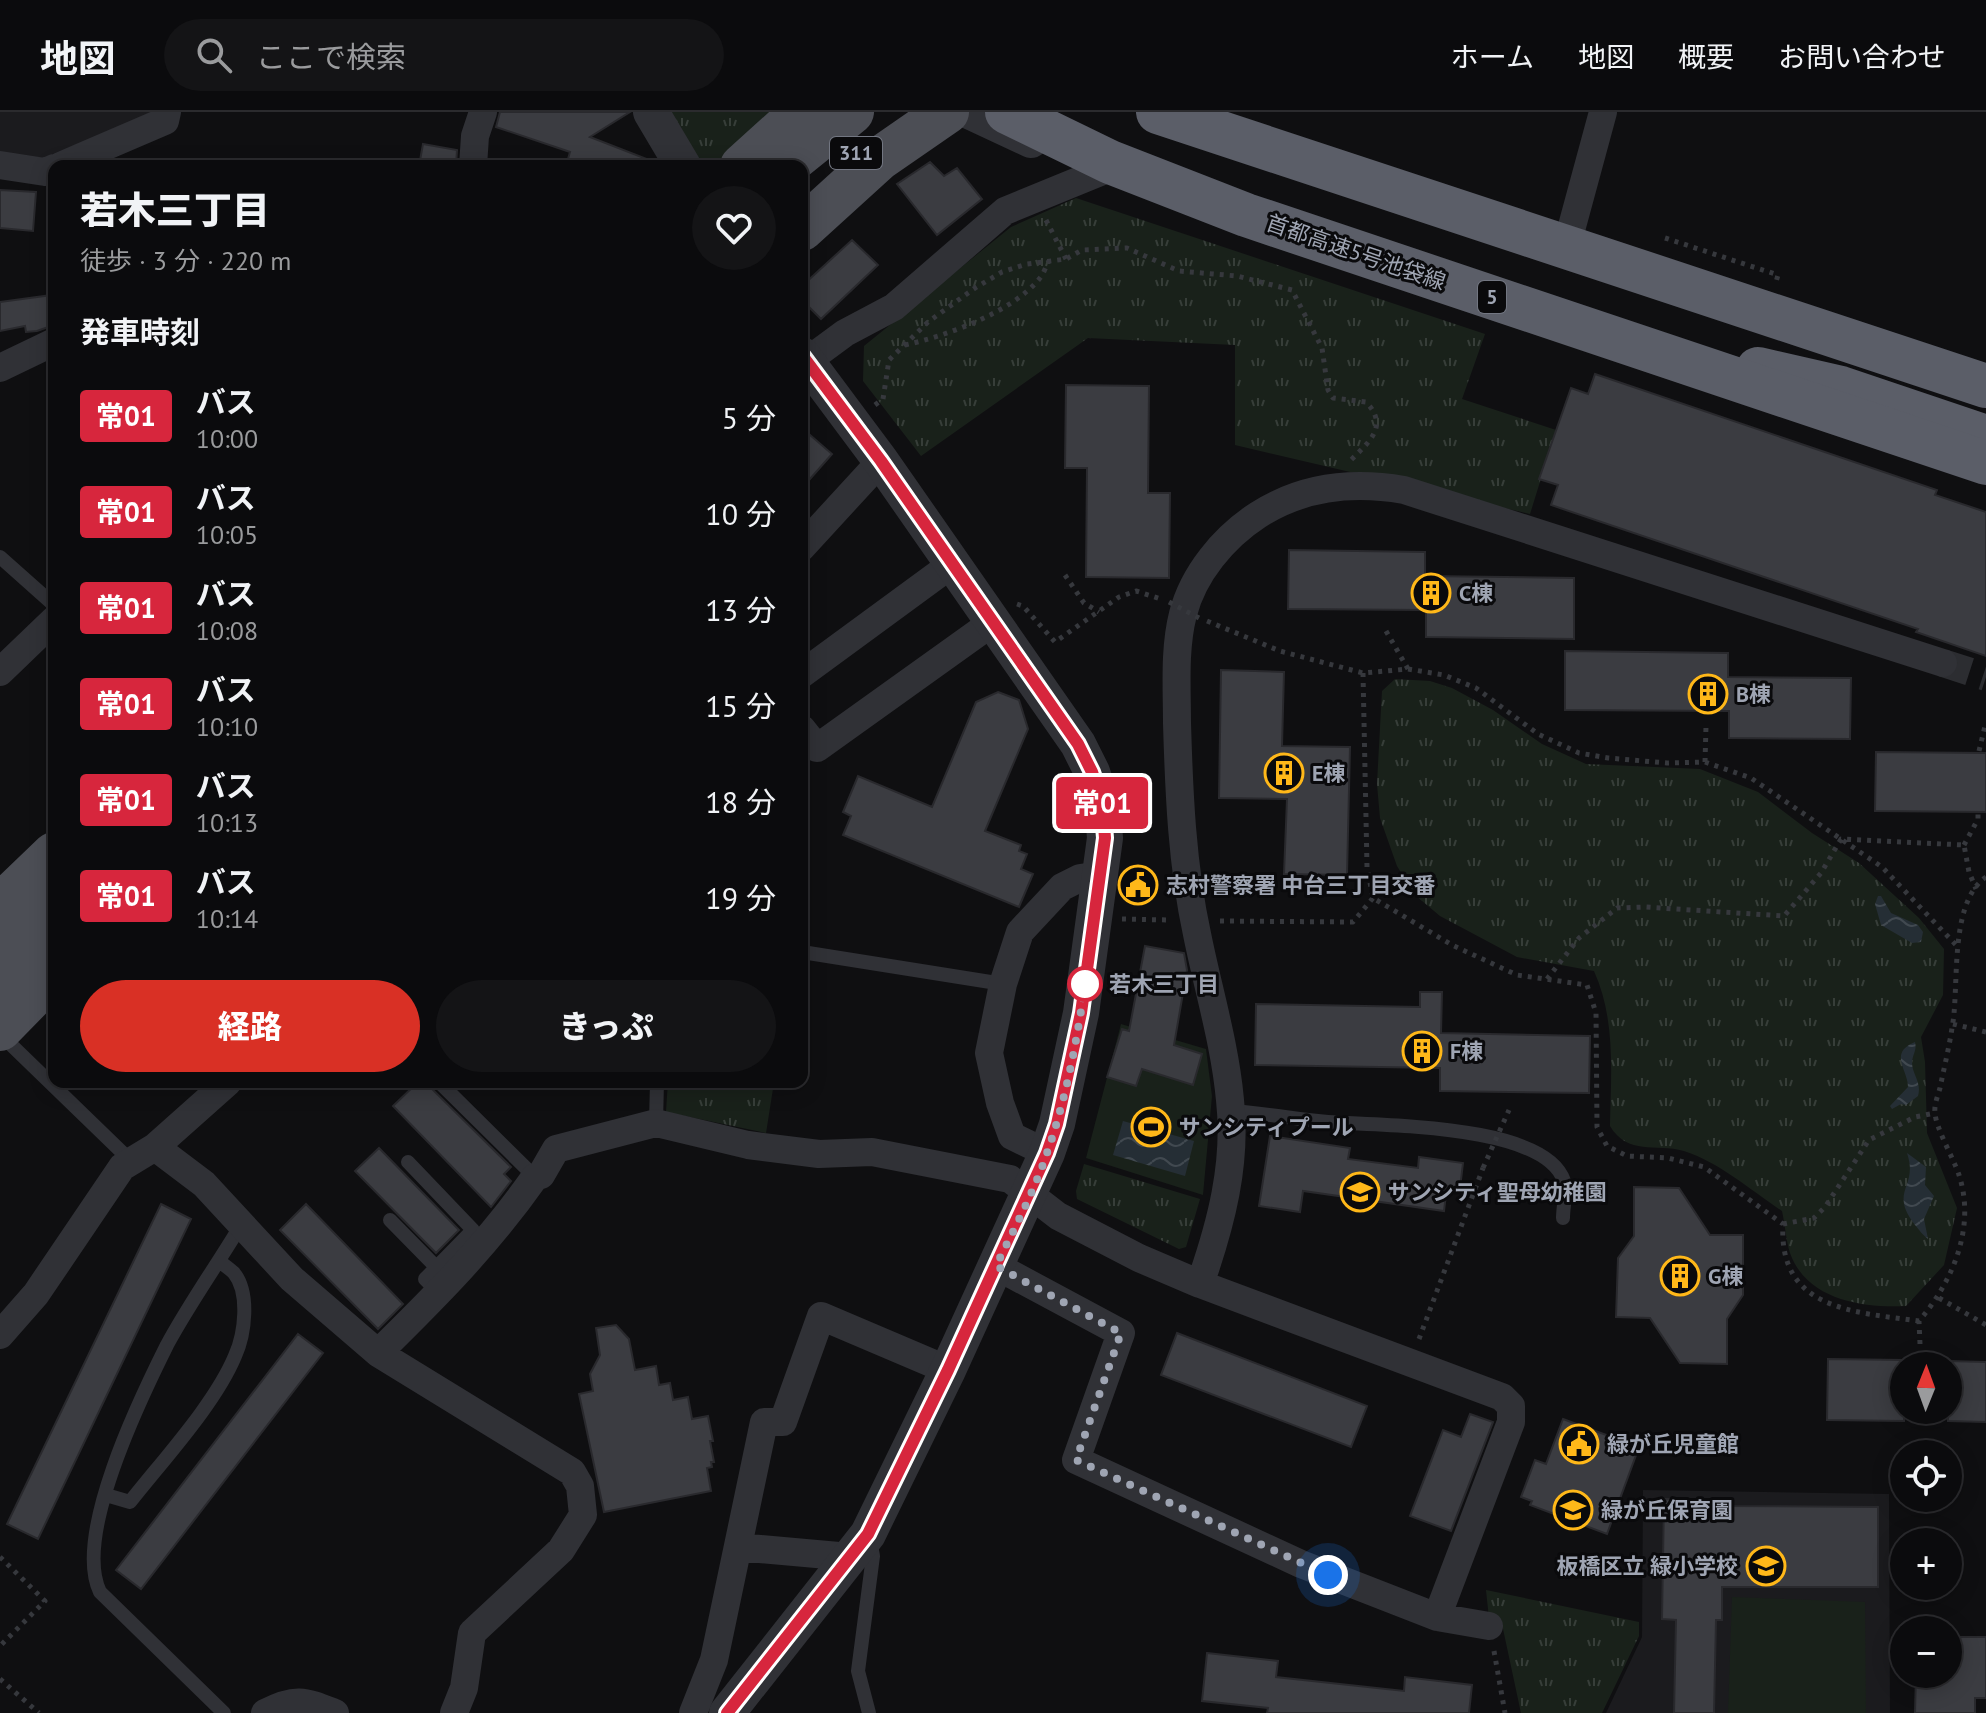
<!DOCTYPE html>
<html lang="ja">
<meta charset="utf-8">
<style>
body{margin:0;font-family:"PT Sans","Noto Sans JP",sans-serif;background:#141416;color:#f1f3f6;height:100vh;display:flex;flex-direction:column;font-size:30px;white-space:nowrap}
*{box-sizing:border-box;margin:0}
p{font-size:26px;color:#9a9b9d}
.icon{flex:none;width:44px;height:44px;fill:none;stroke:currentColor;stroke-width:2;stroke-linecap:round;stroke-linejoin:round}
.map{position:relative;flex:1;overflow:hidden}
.panel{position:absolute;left:48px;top:48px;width:760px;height:928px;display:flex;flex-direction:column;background:#0b0b0d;border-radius:16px;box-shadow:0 4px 20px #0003,0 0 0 2px #2b2b2e}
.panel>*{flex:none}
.badge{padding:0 16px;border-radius:6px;font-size:28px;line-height:52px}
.needle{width:52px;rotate:1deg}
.controls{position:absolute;left:1890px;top:1240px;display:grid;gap:16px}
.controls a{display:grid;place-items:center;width:72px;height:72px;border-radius:50%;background:#0b0b0d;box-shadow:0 4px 20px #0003,0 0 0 2px #2b2b2e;font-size:40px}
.you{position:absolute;width:40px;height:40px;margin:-20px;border:6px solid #fff;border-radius:50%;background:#1a73e8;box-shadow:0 0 0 12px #1a73e833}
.map>.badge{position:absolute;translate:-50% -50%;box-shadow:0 0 0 4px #fff}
h2{padding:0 32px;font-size:30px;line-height:72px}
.round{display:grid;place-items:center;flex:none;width:84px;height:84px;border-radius:42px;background:#141416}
.head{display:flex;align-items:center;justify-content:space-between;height:136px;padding:0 32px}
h1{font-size:38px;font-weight:800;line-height:60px}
.button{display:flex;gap:16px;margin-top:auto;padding:16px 32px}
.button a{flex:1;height:92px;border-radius:48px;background:#d93025;color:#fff;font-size:32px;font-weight:800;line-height:92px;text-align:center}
.button a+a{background:#141416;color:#f1f3f6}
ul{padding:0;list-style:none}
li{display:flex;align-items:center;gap:24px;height:96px;padding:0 32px}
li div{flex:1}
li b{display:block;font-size:30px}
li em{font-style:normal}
li .badge{min-width:88px;font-weight:700;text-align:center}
header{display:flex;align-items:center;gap:48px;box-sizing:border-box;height:112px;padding:0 40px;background:#0b0b0d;border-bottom:2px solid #2b2b2e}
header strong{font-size:38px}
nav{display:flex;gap:44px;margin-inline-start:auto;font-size:28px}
.search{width:560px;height:72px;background:#141416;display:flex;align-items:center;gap:20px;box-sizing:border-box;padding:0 28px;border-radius:44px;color:#9a9b9d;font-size:30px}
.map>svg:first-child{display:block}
</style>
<header>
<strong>地図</strong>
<div class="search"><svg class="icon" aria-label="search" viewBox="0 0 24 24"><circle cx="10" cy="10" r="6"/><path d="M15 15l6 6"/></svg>ここで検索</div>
<nav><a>ホーム</a><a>地図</a><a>概要</a><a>お問い合わせ</a></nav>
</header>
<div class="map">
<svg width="1986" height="1601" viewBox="0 0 1986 1601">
<defs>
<pattern id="park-tufts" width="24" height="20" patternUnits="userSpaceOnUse" patternTransform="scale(2)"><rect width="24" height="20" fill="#19211a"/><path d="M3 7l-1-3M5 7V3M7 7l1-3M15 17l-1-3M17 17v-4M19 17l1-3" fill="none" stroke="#373e39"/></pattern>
<pattern id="water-waves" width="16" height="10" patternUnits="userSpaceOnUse" patternTransform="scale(2)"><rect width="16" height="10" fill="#252e35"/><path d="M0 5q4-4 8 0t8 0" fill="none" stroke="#414950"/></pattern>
</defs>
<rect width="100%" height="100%" fill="#0f0f11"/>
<!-- built -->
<path fill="#1b1b1e" d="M 0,0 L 152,0 L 151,3 L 40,47 L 0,41 Z
M 1643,1378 L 1889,1382 L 1890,1601 L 1606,1601 L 1642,1525 Z"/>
<!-- park -->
<path fill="url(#park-tufts)" d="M 660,0 L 784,0 L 724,54 L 693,54 Z
M 1076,86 L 1485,222 L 1462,287 L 1556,318 L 1530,402 L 1235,333 L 1235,233 L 1088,226 L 921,344 L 863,269 L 864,234 L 1011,115 Z
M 1395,567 L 1430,569 L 1452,576 L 1493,598 L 1542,632 L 1586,652 L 1700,657 L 1758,680 L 1812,721 L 1859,751 L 1919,806 L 1944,837 L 1943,883 L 1921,925 L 1925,950 L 1927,1021 L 1957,1096 L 1944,1153 L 1906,1194 C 1862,1196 1807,1188 1790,1141 C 1786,1128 1785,1112 1782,1099 C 1752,1079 1719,1050 1684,1039 C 1656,1031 1628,1044 1610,1014 C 1611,961 1616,908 1594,859 L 1517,845 L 1440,804 L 1415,783 L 1397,754 L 1380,706 L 1377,672 L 1382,579 Z
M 668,970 L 774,970 L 766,1021 L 666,1000 Z
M 1084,1052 L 1200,1087 L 1186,1135 L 1179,1137 L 1077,1087 L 1076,1079 Z
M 1486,1478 L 1639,1510 L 1639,1524 L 1602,1601 L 1521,1601 L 1502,1512 L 1489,1506 Z"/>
<!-- garden -->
<path fill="#19211a" d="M 1121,912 L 1206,937 L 1212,984 L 1203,1083 L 1086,1046 Z
M 1732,1485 L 1865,1490 L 1866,1601 L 1728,1601 Z"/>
<!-- water -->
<path fill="url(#water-waves)" d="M 1878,784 L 1881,784 L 1891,801 L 1918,813 L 1923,820 L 1921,830 L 1912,831 L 1881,813 L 1875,792 Z
M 1915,930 C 1917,938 1913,941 1912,950 C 1912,963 1922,970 1918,984 L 1906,993 L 1901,992 L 1892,997 L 1890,994 L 1908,975 C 1908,958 1888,941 1915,930 Z
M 1123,1009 L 1194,1029 L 1185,1064 L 1113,1043 Z
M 1907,1041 L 1926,1055 L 1925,1073 L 1934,1084 L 1924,1107 L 1928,1127 C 1922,1122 1920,1119 1915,1113 C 1888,1078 1919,1076 1907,1041 Z"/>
<!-- building -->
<path fill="#3b3c41" stroke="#29292d" stroke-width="2" d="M 500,0 L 630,0 L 590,25 L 657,51 L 659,54 L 566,54 L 570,40 L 496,15 Z
M 423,32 L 457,38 L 456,54 L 419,54 Z
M 930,50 L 944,64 L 957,56 L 982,87 L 937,123 L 897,72 Z
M 0,78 L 36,80 L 33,119 L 0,116 Z
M 852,128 L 878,153 L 821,207 L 802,188 L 802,174 Z
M 52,183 L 54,213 L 37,219 L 26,220 L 25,214 L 0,219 L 0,190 Z
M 1595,262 L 1937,378 L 1935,383 L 1986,400 L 1986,544 L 1916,520 L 1918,517 L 1551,393 L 1558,373 L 1539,367 L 1571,276 L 1588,282 Z
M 1066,273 L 1149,274 L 1148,381 L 1170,381 L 1169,466 L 1086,465 L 1087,356 L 1065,356 Z
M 802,316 L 832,342 L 802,376 Z
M 1289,438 L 1425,440 L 1425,464 L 1574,466 L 1574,527 L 1426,525 L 1426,498 L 1288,497 Z
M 1565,539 L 1728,541 L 1728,565 L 1851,566 L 1850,627 L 1729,626 L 1729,599 L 1565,598 Z
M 1221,558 L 1284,560 L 1282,634 L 1350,635 L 1347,763 L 1284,762 L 1287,687 L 1219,686 Z
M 998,580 L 1019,588 L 1028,617 L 985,719 L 1021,733 L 1019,739 L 1027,742 L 1021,757 L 1033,762 L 1019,795 L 843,723 L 851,704 L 843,700 L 858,664 L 932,695 L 976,590 Z
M 1876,640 L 1986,641 L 1986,700 L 1875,699 Z
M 1145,834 L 1184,841 L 1187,858 L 1174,933 L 1202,942 L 1193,973 L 1142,957 L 1136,974 L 1107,965 L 1122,917 L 1129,919 Z
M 1420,880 L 1442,880 L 1441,921 L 1590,924 L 1589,981 L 1440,979 L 1440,956 L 1255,953 L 1256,892 L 1420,895 Z
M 418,970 L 429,970 L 432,977 L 511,1055 L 504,1062 L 511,1069 L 491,1095 L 393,994 Z
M 1270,1024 L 1350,1036 L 1348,1047 L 1418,1056 L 1419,1045 L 1463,1051 L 1460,1076 L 1447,1074 L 1444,1099 L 1303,1079 L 1300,1100 L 1259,1094 Z
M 379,1036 L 459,1118 L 436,1141 L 355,1059 Z
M 1634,1075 L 1679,1076 L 1710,1123 L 1743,1123 L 1743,1183 L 1727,1207 L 1727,1252 L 1680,1251 L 1650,1206 L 1616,1205 L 1618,1146 L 1634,1124 Z
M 161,1092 L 191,1107 L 38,1427 L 7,1412 Z
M 306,1092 L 403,1192 L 378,1217 L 280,1118 Z
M 616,1213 L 629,1227 L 635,1258 L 656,1254 L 659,1273 L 670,1271 L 673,1288 L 688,1285 L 692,1307 L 708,1304 L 713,1329 L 710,1329 L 714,1350 L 711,1350 L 712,1355 L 707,1356 L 711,1379 L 604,1400 L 579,1282 L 593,1279 L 590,1262 L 600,1243 L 596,1216 Z
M 1177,1221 L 1367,1294 L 1351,1335 L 1161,1263 Z
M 298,1222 L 323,1241 L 141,1477 L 116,1458 Z
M 1828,1247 L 1904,1248 L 1904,1309 L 1827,1308 Z
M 1948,1249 L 1986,1250 L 1986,1310 L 1948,1309 Z
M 1470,1302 L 1493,1310 L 1451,1419 L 1410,1404 L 1443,1318 L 1461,1325 Z
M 1563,1307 L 1639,1335 L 1607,1422 L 1530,1393 L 1532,1389 L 1521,1385 L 1535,1348 L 1546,1352 Z
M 1664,1387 L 1724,1388 L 1724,1394 L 1878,1395 L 1878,1475 L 1722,1475 L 1722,1508 L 1716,1508 L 1714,1601 L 1674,1601 L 1676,1508 L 1662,1507 Z
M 1948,1525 L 1986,1525 L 1986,1586 L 1975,1586 L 1975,1601 L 1915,1601 L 1916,1562 L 1948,1562 Z
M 1207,1541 L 1278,1549 L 1276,1565 L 1404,1579 L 1405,1565 L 1472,1573 L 1469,1601 L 1267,1601 L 1268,1596 L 1202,1589 Z"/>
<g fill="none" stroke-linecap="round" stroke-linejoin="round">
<!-- minor-tunnel -->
<path stroke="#2c2d31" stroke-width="28" stroke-dasharray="28 14" stroke-linecap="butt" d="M 1943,551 L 1986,565"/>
<!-- path -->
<path stroke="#36383d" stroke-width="5" stroke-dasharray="4 6" stroke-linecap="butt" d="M 1046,108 L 1066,147
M 905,233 C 946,224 1013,200 1040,166 C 1044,161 1046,154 1049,149
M 875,293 L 883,287 L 889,248 L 928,210 L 975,176 L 1002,160 L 1027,152 L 1066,147 L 1082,138 L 1127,136 L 1179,159 L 1237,164 L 1292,178 L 1322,236 L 1328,278 L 1333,286 L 1366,290 C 1389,314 1370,329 1351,348
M 1065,463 L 1084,491 L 1099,500
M 1017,492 L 1023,494 L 1055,530 L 1119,485 L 1136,479 L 1161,487
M 1207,509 L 1280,539 L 1363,561 L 1408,557 L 1444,563 L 1476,576 L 1538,622 L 1579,641 L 1608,646 L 1667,651 L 1705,650 L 1751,666 L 1882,755 L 1957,834
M 1386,519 L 1408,557
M 1363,561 L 1367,755 L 1373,786 L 1452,833 L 1517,863 L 1587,873 L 1596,901 L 1597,1015 L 1607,1034 L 1627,1044 L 1668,1046 L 1704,1055 L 1783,1112 C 1778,1198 1854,1200 1919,1209
M 1979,639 L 1986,610
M 1705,650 L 1706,614
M 1964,733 L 1978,707 L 1978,701
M 1122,807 L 1168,808
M 1220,809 L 1353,810 L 1373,786
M 1547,867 L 1579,826 L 1617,796 L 1645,795 L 1784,804 L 1821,761 L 1841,727 L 1964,733 L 1969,760 L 1976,777
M 1953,912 L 1986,920
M 1783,1112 L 1814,1106 L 1825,1095 L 1869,1028 L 1915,1005 L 1935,1001
M 1939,1186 L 1986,1213
M 1419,1227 L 1483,1056
M 1920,1232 L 1919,1209 C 1953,1169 1976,1115 1959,1063 C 1954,1047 1935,1015 1935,1000 C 1934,993 1938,983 1940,976 C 1944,956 1949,936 1952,916 C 1960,876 1948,791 1986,765
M 0,1445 L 45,1489 L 0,1534
M 1494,1539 L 1505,1601
M 0,1567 L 39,1601"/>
<!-- service -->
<path stroke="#303136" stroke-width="14" d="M 0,445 L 54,493
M 802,840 L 1003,872
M 1,923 L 130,1048
M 439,970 L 535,1065
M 1231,999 C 1263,1001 1296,1007 1328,1010 C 1377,1014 1545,1011 1564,1069 C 1567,1078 1563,1095 1563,1106
M 656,1011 L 657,970
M 408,1050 L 473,1118 L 425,1167 L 439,1181
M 390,1108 L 437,1156
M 106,1383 L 130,1390 C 163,1348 215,1292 235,1244 C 245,1222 250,1181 234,1161 C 230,1157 224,1153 219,1149
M 224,1601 L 100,1480 C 73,1424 140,1287 167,1233 C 189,1192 217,1153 241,1113
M 869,1601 L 858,1559 L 873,1444 L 870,1428"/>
<!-- minor -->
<path stroke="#303136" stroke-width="28" d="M 0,53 L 45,60 L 54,56
M 60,54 L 165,9 L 167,0
M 473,54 L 475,24 L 483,0
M 1571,118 L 1603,0
M 807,249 L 845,221 L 894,195 L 1005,99 L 1105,58
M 0,256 L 54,230
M 802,435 L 881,349
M 0,560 L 54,508
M 802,562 L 952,452
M 802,617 L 817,636 L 993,510
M 155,1035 L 204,1072 L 292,1167 L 378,1241 L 572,1360 L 580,1374 L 583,1403 L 561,1438 L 472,1521 L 464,1576 L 454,1601
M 1047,1041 L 1012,1024 L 1000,991 L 989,941 L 1003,872 L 1020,820 L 1062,775 L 1080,766 L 1101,763
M 996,1154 L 1121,1221 L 1076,1348 L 1301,1452 L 1437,1505 L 1489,1514
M 1200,1172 C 1221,1112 1237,1052 1230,988 C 1225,932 1208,877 1197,822 C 1182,753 1179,681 1177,611 C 1177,576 1174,537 1183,502 C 1193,462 1224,425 1258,403 C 1303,374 1352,369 1404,378 L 1943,551
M 0,1223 L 36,1182 L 122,1055 L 155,1035 L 228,970
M 378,1241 C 436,1184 488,1132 535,1065 L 541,1063 L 556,1037 L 656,1011 L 748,1033 L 819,1042 L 872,1040 L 1010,1067 L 1058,1104 L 1139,1146 L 1200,1172 L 1502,1285 L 1511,1294 L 1511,1310 L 1437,1505
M 738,1435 L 850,1445
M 265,1601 C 296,1585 304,1589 335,1601
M 693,1601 L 714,1548 L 764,1310 L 783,1310 L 821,1204 L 948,1258"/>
<!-- tertiary -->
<path stroke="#303136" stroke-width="36" d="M 651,0 L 683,54
M 971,0 L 1031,28
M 727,1601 L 868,1422 L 948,1258 L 1047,1041 L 1057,1012 L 1081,901 L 1105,726 L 1102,689 L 1092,660 L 1078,632 L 881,349 L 802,243"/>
<!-- primary -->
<path stroke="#4c4e55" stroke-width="44" d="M 742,54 L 802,0
M 785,54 L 852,0
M 802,117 L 879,47 L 947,0
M 5,789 L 54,742
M 0,830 L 54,777
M 2,875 L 54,823
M 0,917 L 54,862"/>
<!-- motorway -->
<path stroke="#5b5e68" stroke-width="44" d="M 1758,257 L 1841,276 L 1986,325"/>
<!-- path-bridge -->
<path stroke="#36383d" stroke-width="5" stroke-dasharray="4 6" stroke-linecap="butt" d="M 1665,126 L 1778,163 L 1776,170
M 1169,490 L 1199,506
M 1483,1056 L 1509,998"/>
<!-- motorway-bridge -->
<path stroke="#5b5e68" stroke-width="44" d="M 1007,0 L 1110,50 L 1246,103 L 1986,351
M 1158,0 L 1986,274"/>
</g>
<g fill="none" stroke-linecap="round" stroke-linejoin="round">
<defs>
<path id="line" d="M 727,1601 L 868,1422 L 948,1258 L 1047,1041 L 1057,1012 L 1081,901 L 1105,726 L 1102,689 L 1092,660 L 1078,632 L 881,349 L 802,243"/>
</defs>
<!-- line casing -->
<use href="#line" stroke="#fff" stroke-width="18"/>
<!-- line -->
<use href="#line" stroke="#d7263d" stroke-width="12"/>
<!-- walk -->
<path stroke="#9fa5b3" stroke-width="8" stroke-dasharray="0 14.4" d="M 1085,872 C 1077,929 1066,987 1047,1041 C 1034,1080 1014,1117 996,1154 L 1121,1221 L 1076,1348 L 1328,1463"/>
</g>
<!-- icons -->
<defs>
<symbol id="building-ring" viewBox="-11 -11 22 22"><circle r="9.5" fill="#0a0a0c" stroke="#ffb819" stroke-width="1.5"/><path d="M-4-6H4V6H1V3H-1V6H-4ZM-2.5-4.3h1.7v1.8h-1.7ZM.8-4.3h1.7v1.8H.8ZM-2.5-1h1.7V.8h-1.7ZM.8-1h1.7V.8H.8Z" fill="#ffb819"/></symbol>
<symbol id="civic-ring" viewBox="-11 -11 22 22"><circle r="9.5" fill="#0a0a0c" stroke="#ffb819" stroke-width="1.5"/><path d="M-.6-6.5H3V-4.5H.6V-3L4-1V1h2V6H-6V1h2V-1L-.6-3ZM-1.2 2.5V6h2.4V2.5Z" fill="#ffb819"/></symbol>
<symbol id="stadium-ring" viewBox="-11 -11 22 22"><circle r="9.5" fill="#0a0a0c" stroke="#ffb819" stroke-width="1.5"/><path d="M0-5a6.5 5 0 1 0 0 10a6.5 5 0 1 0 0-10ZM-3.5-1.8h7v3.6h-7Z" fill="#ffb819"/></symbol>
<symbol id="school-ring" viewBox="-11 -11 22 22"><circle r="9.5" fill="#0a0a0c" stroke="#ffb819" stroke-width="1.5"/><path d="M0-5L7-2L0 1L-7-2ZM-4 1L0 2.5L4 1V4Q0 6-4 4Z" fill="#ffb819"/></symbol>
</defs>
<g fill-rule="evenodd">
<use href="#building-ring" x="1409" y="459" width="44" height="44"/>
<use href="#building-ring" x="1686" y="560" width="44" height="44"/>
<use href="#building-ring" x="1262" y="639" width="44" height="44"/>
<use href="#civic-ring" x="1116" y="751" width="44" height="44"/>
<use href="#building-ring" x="1400" y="917" width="44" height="44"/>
<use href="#stadium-ring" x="1129" y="993" width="44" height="44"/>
<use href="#school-ring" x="1338" y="1058" width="44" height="44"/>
<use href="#building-ring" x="1658" y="1142" width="44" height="44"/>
<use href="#civic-ring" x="1557" y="1310" width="44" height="44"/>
<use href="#school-ring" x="1551" y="1376" width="44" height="44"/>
<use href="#school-ring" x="1744" y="1432" width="44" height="44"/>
</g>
<!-- markers -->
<circle fill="#fff" stroke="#d7263d" stroke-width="4" cx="1085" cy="872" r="16"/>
<g text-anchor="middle" stroke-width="6" stroke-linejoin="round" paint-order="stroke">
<!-- shield labels -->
<g fill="#0a0a0c" stroke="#727681" stroke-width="2">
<rect x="830" y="25" width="52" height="32" rx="6"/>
<rect x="1478" y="169" width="28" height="32" rx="6"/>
</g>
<g font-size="20" font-weight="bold" fill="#9fa5b3">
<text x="856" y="48">311</text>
<text x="1492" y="192">5</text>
</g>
<!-- street labels -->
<g font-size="22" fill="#9fa5b3" stroke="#0a0a0c">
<text transform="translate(1356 140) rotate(19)" y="8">首都高速5号池袋線</text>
</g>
<!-- poi labels -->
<g font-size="22" font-weight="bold" fill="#9fa5b3" stroke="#0a0a0c" text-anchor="start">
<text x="1459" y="489">C棟</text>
<text x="1736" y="590">B棟</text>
<text x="1312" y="669">E棟</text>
<text x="1166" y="781">志村警察署 中台三丁目交番</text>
<text x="1450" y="947">F棟</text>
<text x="1179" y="1023">サンシティプール</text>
<text x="1388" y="1088">サンシティ聖母幼稚園</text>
<text x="1708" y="1172">G棟</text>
<text x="1607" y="1340">緑が丘児童館</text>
<text x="1601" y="1406">緑が丘保育園</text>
<text x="1738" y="1462" text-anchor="end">板橋区立 緑小学校</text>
</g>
<!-- stop labels -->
<g font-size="22" font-weight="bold" fill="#9fa5b3" stroke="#0a0a0c" text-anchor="start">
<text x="1109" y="880">若木三丁目</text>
</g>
</g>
</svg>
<div class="controls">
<a><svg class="needle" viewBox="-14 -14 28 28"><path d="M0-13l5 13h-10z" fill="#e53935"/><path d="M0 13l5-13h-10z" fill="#9a9b9d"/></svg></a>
<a><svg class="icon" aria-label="locate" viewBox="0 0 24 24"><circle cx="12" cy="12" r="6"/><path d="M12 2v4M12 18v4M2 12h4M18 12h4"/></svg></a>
<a>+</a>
<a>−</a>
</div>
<div class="you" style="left:1328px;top:1463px"></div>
<b class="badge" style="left:1102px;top:691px;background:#d7263d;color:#fff">常01</b>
<section class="panel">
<div class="head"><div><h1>若木三丁目</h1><p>徒歩 · 3 分 · 220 m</p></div><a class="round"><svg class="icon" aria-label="heart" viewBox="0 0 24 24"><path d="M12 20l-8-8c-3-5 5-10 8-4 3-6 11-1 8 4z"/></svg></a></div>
<h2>発車時刻</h2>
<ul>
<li><span class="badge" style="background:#d7263d;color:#fff">常01</span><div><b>バス</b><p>10:00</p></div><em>5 分</em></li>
<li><span class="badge" style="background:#d7263d;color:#fff">常01</span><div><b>バス</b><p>10:05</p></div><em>10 分</em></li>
<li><span class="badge" style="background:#d7263d;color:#fff">常01</span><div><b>バス</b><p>10:08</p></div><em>13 分</em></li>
<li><span class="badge" style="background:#d7263d;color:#fff">常01</span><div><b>バス</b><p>10:10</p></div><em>15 分</em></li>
<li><span class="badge" style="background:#d7263d;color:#fff">常01</span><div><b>バス</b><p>10:13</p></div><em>18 分</em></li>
<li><span class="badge" style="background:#d7263d;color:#fff">常01</span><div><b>バス</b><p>10:14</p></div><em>19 分</em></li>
</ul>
<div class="button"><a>経路</a><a>きっぷ</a></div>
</section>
</div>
